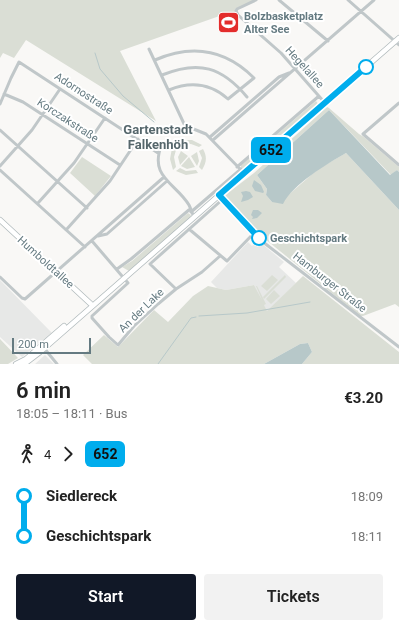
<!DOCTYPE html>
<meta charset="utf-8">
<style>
body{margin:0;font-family:Roboto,sans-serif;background:#f2f2f2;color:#222;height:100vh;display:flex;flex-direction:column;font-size:15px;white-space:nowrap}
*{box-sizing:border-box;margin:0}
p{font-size:13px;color:#767676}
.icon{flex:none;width:22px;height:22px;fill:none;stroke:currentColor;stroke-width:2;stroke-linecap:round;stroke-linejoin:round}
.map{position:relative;height:364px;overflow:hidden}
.details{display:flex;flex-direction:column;background:#fff;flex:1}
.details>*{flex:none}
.badge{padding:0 8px;border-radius:6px;font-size:14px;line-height:26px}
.scale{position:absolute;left:12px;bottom:10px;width:79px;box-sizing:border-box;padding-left:4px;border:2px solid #647a81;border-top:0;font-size:11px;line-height:14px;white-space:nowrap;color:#647a81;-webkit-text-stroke:3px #fff;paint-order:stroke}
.map>.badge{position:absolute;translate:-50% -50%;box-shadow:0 0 0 2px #fff}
.legs{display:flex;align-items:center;gap:6px;height:44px;padding:0 16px;font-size:13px}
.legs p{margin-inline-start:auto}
.summary{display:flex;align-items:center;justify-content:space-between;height:68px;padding:0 16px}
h1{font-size:22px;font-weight:600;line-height:30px}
.cta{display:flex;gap:8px;margin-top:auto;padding:8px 16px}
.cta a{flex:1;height:46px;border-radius:4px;background:#111827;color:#fff;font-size:16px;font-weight:600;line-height:46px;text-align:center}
.cta a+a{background:#f2f2f2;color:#222}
ul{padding:0 16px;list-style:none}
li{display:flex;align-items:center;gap:14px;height:40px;font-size:15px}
li i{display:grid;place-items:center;width:6px;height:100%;margin:0 5px;background:currentColor}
li i::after{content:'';width:10px;height:10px;margin:-5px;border:3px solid;border-radius:50%;background:#fff}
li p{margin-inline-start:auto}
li:first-child i{background:linear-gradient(#0000 50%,currentColor 0)}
li:last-child i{background:linear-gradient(currentColor 50%,#0000 0)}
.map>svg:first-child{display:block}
</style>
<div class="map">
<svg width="399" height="364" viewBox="0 0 399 364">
<rect width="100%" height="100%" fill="#f9f8f6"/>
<!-- built -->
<path fill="#e7e8e7" d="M 248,242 L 252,246 L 253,245 L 258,247 L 261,243 L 284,262 L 279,267 L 296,283 L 267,312 L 254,285 L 226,290 L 217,288 L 211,282 Z
M 0,280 L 52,333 L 22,357 L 0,337 Z
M 45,355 L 54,364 L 35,364 Z"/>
<!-- green -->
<path fill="#daded5" d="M 0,0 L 256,0 L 235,9 L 235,14 L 233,16 L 228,13 L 120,51 L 156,121 L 26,40 L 14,58 L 3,53 L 0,58 Z
M 227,16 L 238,25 L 233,30 L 223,21 Z
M 316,101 L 319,105 L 245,170 L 241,168 L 241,165 Z
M 327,107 L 329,108 L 359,134 L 364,137 L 399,167 L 399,172 L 397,170 L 391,175 L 329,110 L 257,175 L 267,189 L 266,195 L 272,202 L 286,197 L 318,169 L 346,153 L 399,210 L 399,307 L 395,304 L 363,316 L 360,316 L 254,230 L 224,196 L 254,173 Z
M 184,140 L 192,140 L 202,145 L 199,147 L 191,144 L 182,145 L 181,141 Z
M 172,148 L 176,150 L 174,157 L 176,167 L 173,170 L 170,159 Z
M 203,149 C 207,156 207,162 202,170 L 199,167 L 202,158 L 199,151 Z
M 181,151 L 188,156 L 180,165 L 178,157 Z
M 197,152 L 199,161 L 197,166 L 191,156 Z
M 82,157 L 111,176 L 95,196 L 70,173 Z
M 189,157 L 195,167 L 187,169 L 181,166 Z
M 180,168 L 186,171 L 196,170 L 198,173 L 186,175 L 176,171 Z
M 188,213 L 191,215 L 189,219 L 129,271 L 122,267 L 132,261 Z
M 272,275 L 278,280 L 267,291 L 261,286 Z
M 285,275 L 286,277 L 264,299 L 263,297 Z
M 303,276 L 399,352 L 399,364 L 302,364 L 312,352 L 308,343 L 300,344 L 264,364 L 92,364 L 83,355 L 104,335 L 118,347 L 154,310 L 168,322 L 193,296 L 208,286 L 226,290 L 254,285 L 262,300 L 256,286 L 257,286 L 266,304 L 264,305 L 267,311 Z
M 274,290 L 280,296 L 271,304 L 266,299 Z
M 0,339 L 18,358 L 8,364 L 0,364 Z"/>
<!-- water -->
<path fill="#b7c8c9" d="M 329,110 L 390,175 L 397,170 L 399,172 L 399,210 L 346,153 C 327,164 293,184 283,204 L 272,202 L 266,195 L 267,189 L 257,175 Z
M 254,180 L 261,185 L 264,192 L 263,193 L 255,191 L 252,186 Z
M 246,191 L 250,192 L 253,197 L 248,200 L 241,202 L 243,196 L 241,192 Z
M 253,210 L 258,210 L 262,213 L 257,218 L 252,219 L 253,217 L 251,215 Z
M 308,343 L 312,352 L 302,364 L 264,364 L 300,344 Z"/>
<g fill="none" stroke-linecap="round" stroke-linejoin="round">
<!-- stream -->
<path stroke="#b7c8c9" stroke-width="1" d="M 95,53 L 100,69 L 123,96 L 154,122
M 199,316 L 247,313 L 310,302
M 158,364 L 191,318 L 196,317"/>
<defs>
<path id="secondary" d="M 0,220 L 92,305
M 16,364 L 26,359 L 64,326
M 23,364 L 27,362 L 40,352 L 399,38"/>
</defs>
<!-- secondary casing -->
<use href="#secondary" stroke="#b2bbbd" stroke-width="6"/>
<!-- street -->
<path stroke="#c0c7c9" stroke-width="3" d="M 279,0 L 328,41
M 348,0 L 399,45
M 238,15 L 236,11 L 237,9 L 256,0
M 236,17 L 238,15 L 281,53 L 325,103
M 149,49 L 186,128
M 155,60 C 192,44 225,49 254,78 L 228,99 C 210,83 191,81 169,90
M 162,75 C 199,60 222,67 247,97
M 4,94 L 23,102 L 120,165
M 399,103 L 363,134 L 399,165
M 0,104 L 11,78 L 19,62 L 158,153
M 0,130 L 87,208
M 178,130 L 191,128 L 206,134 L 244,173
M 210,137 L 279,77 L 289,73
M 213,140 L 374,0
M 162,144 C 148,177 176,183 189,205 C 191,209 192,213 194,217
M 0,166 L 32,130 L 60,89
M 237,167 L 319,96
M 0,170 L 85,247
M 219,195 L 263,242 L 399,347
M 38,203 L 74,163 L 105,118
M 191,212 L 241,169
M 189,229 L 227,261 L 254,233
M 66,230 L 110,181 L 138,139
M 98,236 L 107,234 L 167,181
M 92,241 L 128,283 L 92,316 L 92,318 L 109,337 L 118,345 L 134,326 L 158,304 L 176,289 L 202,272 L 220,256
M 117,269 L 131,259 L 190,209
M 0,277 L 22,298 L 25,299 L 164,177
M 176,289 L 150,264 L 223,199
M 44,348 L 57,364"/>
<!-- secondary -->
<use href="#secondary" stroke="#fff" stroke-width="4.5"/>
</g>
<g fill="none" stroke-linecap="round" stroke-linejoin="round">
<defs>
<path id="line-1" d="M 259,238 L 219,195 L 366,67"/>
</defs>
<!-- line-1 casing -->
<use href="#line-1" stroke="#fff" stroke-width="9"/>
<!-- line-1 -->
<use href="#line-1" stroke="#00aded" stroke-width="6"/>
</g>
<!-- icons -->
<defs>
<symbol id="stadium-square" viewBox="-11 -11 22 22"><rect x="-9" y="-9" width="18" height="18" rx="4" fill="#e32d2c" stroke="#fff"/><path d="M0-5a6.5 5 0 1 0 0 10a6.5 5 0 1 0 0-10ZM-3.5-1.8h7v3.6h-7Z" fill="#fff"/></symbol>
</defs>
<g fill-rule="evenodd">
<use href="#stadium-square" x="216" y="10" width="25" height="25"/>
</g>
<!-- markers -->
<g fill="#fff" stroke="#00aded" stroke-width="2">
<circle cx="366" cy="67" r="7"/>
<circle cx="259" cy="238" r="7"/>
</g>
<g text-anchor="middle" stroke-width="4" stroke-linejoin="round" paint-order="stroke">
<!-- poi labels -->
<g font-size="11" font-weight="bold" fill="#647a81" stroke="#fff" text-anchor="start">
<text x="244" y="20">Bolzbasketplatz<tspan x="244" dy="13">Alter See</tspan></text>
</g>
<!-- street labels -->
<g font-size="11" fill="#647a81" stroke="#fff">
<text transform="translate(305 67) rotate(48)" y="4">Hegelallee</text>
<text transform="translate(84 93) rotate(33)" y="4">Adornostraße</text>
<text transform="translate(68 120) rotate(33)" y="4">Korczakstraße</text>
<text transform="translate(46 262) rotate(42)" y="4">Humboldtallee</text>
<text transform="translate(330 282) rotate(38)" y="4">Hamburger Straße</text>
<text transform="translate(141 310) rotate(-44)" y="4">An der Lake</text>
</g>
<!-- stop labels -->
<g font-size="11" font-weight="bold" fill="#647a81" stroke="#fff" text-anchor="start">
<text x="270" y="242">Geschichtspark</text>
</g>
<!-- quarter labels -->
<g font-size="13" font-weight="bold" fill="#56676c" stroke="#fff">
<text x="158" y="134">Gartenstadt<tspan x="158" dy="15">Falkenhöh</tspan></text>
</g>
</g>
</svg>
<div class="scale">200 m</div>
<b class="badge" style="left:271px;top:150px;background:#00aded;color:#111">652</b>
</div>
<section class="details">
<div class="summary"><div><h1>6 min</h1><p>18:05 – 18:11 · Bus</p></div><b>€3.20</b></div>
<div class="legs"><svg class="icon" aria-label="walk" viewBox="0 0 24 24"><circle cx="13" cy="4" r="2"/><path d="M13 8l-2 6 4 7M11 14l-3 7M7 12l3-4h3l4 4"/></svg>4<svg class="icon" aria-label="forward" viewBox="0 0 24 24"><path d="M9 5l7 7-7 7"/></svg><b class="badge" style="background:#00aded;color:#111">652</b></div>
<ul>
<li><i style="color:#00aded"></i><b>Siedlereck</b><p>18:09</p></li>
<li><i style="color:#00aded"></i><b>Geschichtspark</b><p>18:11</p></li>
</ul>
<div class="cta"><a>Start</a><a>Tickets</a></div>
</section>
